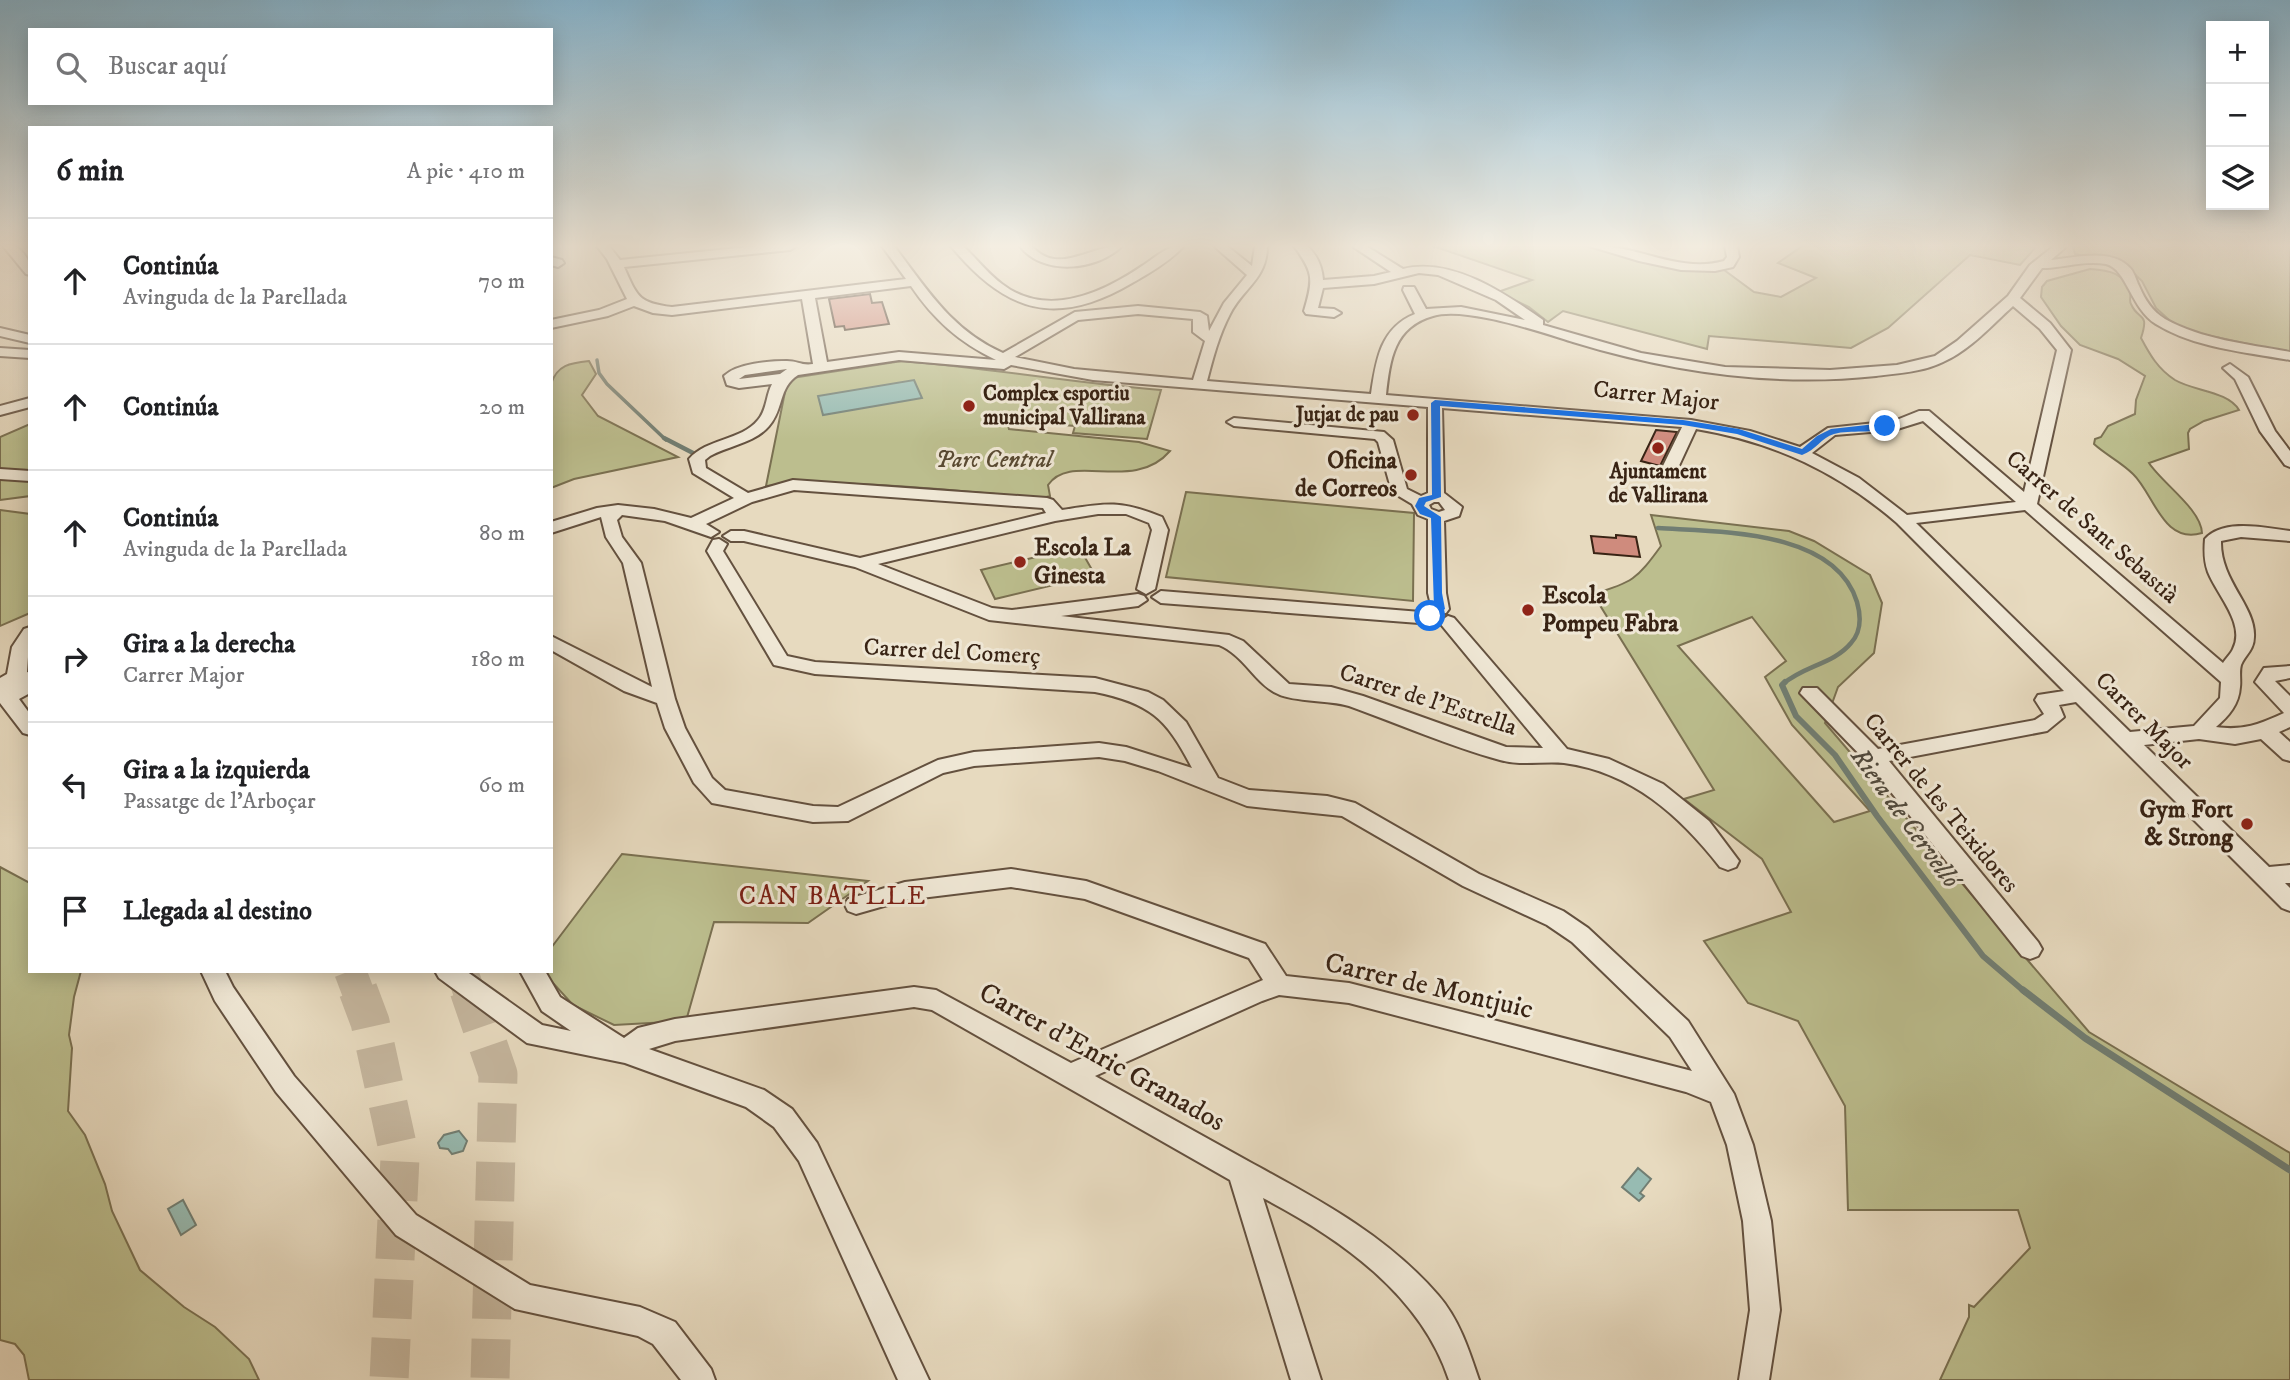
<!DOCTYPE html>
<html lang="es">
<meta charset="utf-8">
<style>
body{margin:0;font-family:"IM FELL DW Pica",serif;background:#f2f2f2;color:#202124}
.controls{position:absolute;right:21px;top:21px;display:grid;overflow:hidden;border-radius:0px;box-shadow:0 4px 18px #0003}
.controls button{width:63px;height:63px;display:grid;place-items:center;padding:0;border:0;border-bottom:2px solid #e0e0e0;background:#fff;color:#202124;font:35px sans-serif}
.stop{position:absolute;width:21px;height:21px;margin:-16px;border:5px solid #1a73e8;border-radius:50%;background:#fff}
.stop.end{background:#1a73e8;border-color:#fff;box-shadow:0 2px 7px #0008}
.list{margin:0;padding:0;list-style:none}
h2{display:flex;justify-content:space-between;align-items:center;height:91px;margin:0;padding:0 28px;font-size:30px}
h2 small{font-size:23px;font-weight:400;color:#757577}
.list li{display:grid;grid-template-columns:46px 1fr auto;gap:21px;align-items:center;box-sizing:border-box;height:126px;padding:0 28px;border-top:2px solid #e0e0e0}
.list b{display:block;font-size:26px;white-space:nowrap}
.list p{margin:0;font-size:23px;white-space:nowrap;color:#757577}
.list em{font-size:23px;font-style:normal;color:#757577}
.icon{flex:none;width:38px;height:38px;fill:none;stroke:currentColor;stroke-width:2;stroke-linecap:round;stroke-linejoin:round}
.map{position:relative;flex:none;width:2290px;height:1380px;overflow:hidden}
.search{position:absolute;background:#fff;box-shadow:0 4px 18px #0003;left:28px;top:28px;width:525px;height:77px;display:flex;align-items:center;gap:18px;box-sizing:border-box;padding:0 24px;border-radius:0px;color:#757577;font-size:26px}
.panel{position:absolute;background:#fff;box-shadow:0 4px 18px #0003;left:28px;top:126px;width:525px;height:847px;border-radius:0px}
.map>svg:first-child{display:block}
</style>
<div class="map">
<svg width="2290" height="1380" viewBox="0 0 2290 1380">
<rect width="100%" height="100%" fill="#e7dabf"/>
<filter id="stains"><feTurbulence type="fractalNoise" baseFrequency=".00286" numOctaves="4"/><feColorMatrix values="0 0 0 0 .2 0 0 0 0 .09 0 0 0 0 .02 0 0 0 .5 -.17"/></filter>
<radialGradient id="worn" r=".72"><stop offset=".6" stop-color="#630" stop-opacity="0"/><stop offset="1" stop-color="#630" stop-opacity=".3"/></radialGradient>
<g fill="#bcbe8e" stroke="#7a7051" stroke-width="2" fill-rule="evenodd">
<path d="M1433,246H1590L1687,267H1720L1754,292L1781,297L1816,278L1778,263L1802,246H2030L2035,248L2020,265L1970,255L1888,328L1851,348L1709,336L1707,349L1563,311L1548,322L1529,307L1498,292L1532,280Z"/>
<path d="M2073,246H2290V353L2179,329L2156,308L2142,281L2125,265L2075,254Z"/>
<path d="M2090,269C2109,270 2125,273 2130,293C2131,297 2129,301 2131,304C2138,321 2150,311 2141,338C2150,355 2158,369 2175,380C2193,391 2228,391 2239,410L2204,421L2190,429L2188,433L2189,449L2149,463C2162,483 2201,509 2202,533C2163,545 2154,494 2133,474C2121,462 2106,455 2094,444L2095,439L2101,437L2108,426L2135,414L2136,400L2145,376L2118,359L2080,345L2061,326L2041,297L2042,287L2047,281Z"/>
<path d="M589,361L596,374L582,395L598,416L678,457L574,479L551,488V384C557,365 570,363 589,361Z"/>
<path d="M902,361C989,368 1074,383 1161,390L1147,439L1073,433L1075,426L1012,421L1008,425L1009,429L1139,442L1170,451C1133,494 1071,451 1048,485L1050,496L1043,498C952,491 857,478 766,486L787,382L792,378Z"/>
<path d="M30,424V496L0,500V437Z"/>
<path d="M1186,492L1414,513L1413,601L1166,577Z"/>
<path d="M0,510L30,514V613L0,626Z"/>
<path d="M1651,515L1789,531L1814,541L1870,575L1882,603L1874,653L1838,687L1825,723L2089,1032L2290,1153V1380H1940L1969,1317V1305L1974,1307L2030,1248L2018,1210H1848L1845,1106L1798,1021L1748,1003L1704,941L1791,912L1762,859L1684,799L1714,790L1593,594C1632,583 1637,579 1661,546ZM1752,617L1786,661L1765,677L1792,725L1870,811L1834,822L1678,646Z"/>
<path d="M1079,547L1095,575L995,599L981,570Z"/>
<path d="M622,854L868,881L808,923L714,922L686,1021L614,1025L573,1005L542,971H551V948Z"/>
<path d="M0,867L30,883V971H81L74,997L69,1035L72,1048L68,1111L85,1135L105,1184L112,1211L140,1270L184,1307L215,1327L249,1359L259,1380H29L24,1355L15,1344L0,1340Z"/>
</g>
<g fill="#97bbb2" stroke="#717e73" stroke-width="2">
<path d="M914,380L922,398L823,415L818,396Z"/>
<path d="M459,1131L467,1141L463,1151L452,1154L448,1149L440,1148L438,1143L444,1135Z"/>
<path d="M1638,1168L1651,1179L1640,1193L1644,1196L1639,1201L1622,1187Z"/>
<path d="M183,1200L196,1225L181,1235L168,1209Z"/>
</g>
<g fill="none" stroke-linecap="round" stroke-linejoin="round">
<path stroke="#717e73" stroke-width="3.5" d="M597,360L599,373L607,384L666,440"/>
<g stroke="#717e73" stroke-width="4.5">
<path d="M664,438L693,453"/>
<path d="M1658,528C1718,532 1835,529 1857,602C1861,616 1861,632 1851,643C1834,664 1803,666 1783,684"/>
</g>
<path stroke="#717e73" stroke-width="6" d="M1785,682L1782,685L1796,716L1835,755L1877,816L1983,956L2025,992"/>
<path stroke="#717e73" stroke-width="7" d="M2023,990L2085,1038L2290,1170"/>
</g>
<g fill="#cf8b7d" stroke="#382314" stroke-width="2">
<path d="M870,294L872,303L882,302L889,324L845,330L844,326L835,327L829,299Z"/>
<path d="M1656,430L1677,432L1660,466L1641,461Z"/>
<path d="M1616,535L1636,537L1640,557L1594,553L1591,536L1616,538Z"/>
</g>
<g fill="none" stroke-linecap="round" stroke-linejoin="round">
<g stroke="#c4b59d" stroke-width="32" stroke-dasharray="32 16" stroke-linecap="butt">
<path d="M350,971L358,992"/>
<path d="M462,971L469,992"/>
</g>
<g stroke="#c4b59d" stroke-width="39" stroke-dasharray="39 20" stroke-linecap="butt">
<path d="M358,990L370,1022L400,1158L389,1380"/>
<path d="M469,990L498,1074L490,1380"/>
</g>
<g stroke="#64513f" stroke-width="4">
<g id="minor">
<path d="M3,246H16C26,255 30,260 30,275L26,274Z"/>
<path d="M597,246H609L620,260L758,246H796L790,250L624,267C637,296 638,303 672,307L906,279L882,246H894C926,288 951,330 1003,353L1075,312L1138,306L1200,312L1207,316L1209,331L1224,303L1247,275L1214,246H1227L1252,266L1255,246H1267C1267,279 1244,287 1230,314C1219,335 1213,358 1207,381L1371,394C1376,361 1380,328 1415,314L1403,290L1404,287H1414L1426,309L1461,307L1525,320L1496,300L1438,275L1419,273L1374,284L1323,288L1318,308L1334,309L1341,313L1334,317L1306,314L1304,311C1314,278 1313,272 1294,246H1307C1317,255 1322,266 1323,280L1374,276L1391,272L1352,246H1366L1403,269C1452,257 1504,293 1543,320V325L1641,353L1725,367L1830,370L1897,365L1935,356L1957,341L2008,296L2030,265L2054,246H2067L2051,260C2074,258 2111,248 2129,267C2134,271 2136,280 2139,286C2145,300 2152,311 2165,319C2203,340 2248,344 2290,352V360C2245,352 2195,348 2156,324C2131,309 2127,269 2106,264C2085,260 2063,268 2042,268L2020,298L2050,323L2071,350L2037,504L2223,663C2226,658 2231,654 2233,649C2246,624 2217,595 2208,572C2204,561 2204,551 2205,539C2224,518 2265,528 2290,531V541L2241,537L2221,541C2220,581 2256,606 2254,637C2254,650 2245,655 2241,665C2239,672 2241,681 2240,687C2239,704 2229,716 2216,727C2243,731 2260,724 2284,713L2255,682L2264,668L2290,666V678L2275,681L2290,696V727L2279,732L2290,742V761L2283,759L2261,739L2235,744L2199,739L2144,745L2269,867L2290,865V883H2285L2290,888V911L2282,908L2076,702L2059,705L2064,717L2047,731L1889,761L2038,942L2042,949L2038,956L2030,959L2022,956L1867,762L1800,693L1803,688H1817L1878,749L2035,720L2044,714L2035,700L2038,695L2064,691L1897,523C1838,472 1774,442 1696,429L1677,470L1669,475L1661,470L1682,427L1442,408L1444,493L1462,507L1459,516L1444,521L1446,593L1449,609L1446,613L1439,614L1441,618L1438,622L1432,624L1161,603L1152,597L1161,591L1433,613L1428,593V519L1418,515L1412,504L1392,492L1378,442L1375,439L1234,426L1227,422L1234,418L1384,432L1393,440L1407,489L1421,496L1428,493V407L1093,380L1011,365L1004,369L899,360L798,375C778,388 784,409 769,426C755,443 728,446 710,456L705,460L706,468L748,493L793,480L1047,498L1053,500L1062,510C1106,503 1120,500 1162,517L1168,530L1155,589L1146,594L1137,589L1152,530L1149,523L1126,514H1098L1055,521L878,564L992,608L1012,610L1138,594L1144,596L1147,600L1138,606L1061,616L1229,635L1243,641L1289,684L1331,687L1363,696L1506,747L1543,748L1439,622L1448,616L1454,618L1567,749L1609,759L1663,784L1709,821L1739,861L1736,867L1728,870L1720,867C1680,816 1632,772 1564,763C1543,761 1521,766 1500,760C1449,746 1399,724 1349,706C1329,700 1294,702 1278,694C1255,684 1245,656 1219,645L989,620L855,567L744,541H731L723,536L731,531H744L860,558L1046,513L1043,508L794,490L752,502L706,524L719,532L711,537L665,521L622,515L617,520L622,537L641,563L675,699L685,728L712,778L725,790L813,806L838,807L938,760L974,752L1099,743L1126,747L1192,768C1167,719 1150,703 1095,692L815,674L774,665L707,551L713,540L719,539L727,544L723,551L787,656L815,662L1095,678L1148,692L1163,700L1186,722L1218,778L1249,790L1327,796L1355,803L1479,874L1563,911L1588,928L1688,1021L1734,1094L1753,1145L1771,1221L1780,1310L1769,1380H1739L1750,1310L1743,1221L1727,1145L1711,1102L1686,1092L1349,1003L1279,995L1262,1001L1095,1076C1146,1104 1197,1133 1248,1161C1317,1199 1385,1234 1438,1295C1459,1319 1469,1350 1479,1380H1449C1421,1295 1340,1238 1263,1198L1321,1380H1291L1230,1180L932,1010L914,1007L675,1041L649,1049L764,1090L792,1109L817,1143L929,1380H898L799,1161L774,1127L746,1107L625,1063L527,1043L439,978L435,971H466L542,1025L571,1031L542,1011L520,971H545L560,997L624,1038L638,1028L675,1019L914,987L936,990L1071,1063L1263,980L1249,958L1085,899L1011,887L905,900L856,914L848,911L845,905L848,899L905,882L1011,869L1086,881L1265,944L1286,976L1349,983L1692,1071L1670,1037L1572,942L1547,925L1463,886L1342,816L1247,806L1158,771L1125,761L1099,757L974,766L943,773L848,821L813,822L712,803L694,783L665,728L657,703L624,691L551,650V636L652,687L623,563L606,537L601,517L551,533V522L597,508L618,505L654,509L691,518L734,498L693,473L689,459C707,438 741,441 758,420C767,410 766,395 772,384L739,388L727,385L724,376C737,363 770,361 787,361C798,361 802,366 813,364L802,299L672,315L653,313L634,306L608,316L551,328V320L599,310L627,299L607,259ZM911,286C934,320 959,342 996,360L899,352L827,362L815,298ZM2013,306L2040,329L2057,350L2024,492L1929,411H1919L1894,421L1828,428L1800,447L1750,431L1691,420L1386,395C1390,359 1394,327 1433,316C1465,306 1540,332 1573,342C1671,372 1773,387 1876,376C1898,373 1923,372 1943,362C1970,350 1992,325 2013,306ZM1138,314L1193,319V332L1205,341L1193,380L1074,369L1015,357L1078,320ZM787,369L780,374L739,379L745,375ZM1923,421L2016,502L1907,515L1859,478L1812,453L1835,435L1894,430ZM1434,502H1439L1445,510L1439,512L1431,509L1429,505ZM2025,510L2221,682L2220,698L2194,726L2130,732L1916,523Z"/>
<path d="M951,246H963C976,258 987,273 1002,284C1046,318 1101,294 1142,266C1156,257 1167,245 1184,246C1170,261 1150,273 1132,283C1056,328 1005,312 951,246Z"/>
<path d="M1020,246H1032C1058,277 1092,244 1122,246C1097,271 1042,276 1020,246Z"/>
<path d="M1589,246C1634,243 1678,274 1724,261L1727,257L1725,246H1737L1739,257L1733,267L1715,271L1681,270L1639,261Z"/>
<path d="M551,257L562,260L564,263L558,267L551,265Z"/>
<path d="M0,328L30,335V343L0,336Z"/>
<path d="M0,348L30,350V358L0,356Z"/>
<path d="M2230,364L2248,377L2275,431L2290,451V467L2285,465L2260,431L2235,379L2223,368Z"/>
<path d="M30,398V407L0,415V406Z"/>
<path d="M0,469L30,471V481L0,479Z"/>
<path d="M30,627L27,672L30,673V693L19,699L30,714V735L23,733L0,703V678L7,674L12,647L24,629Z"/>
<path d="M201,971H225L233,987L294,1076L416,1215L530,1285L640,1307L675,1322L711,1369L715,1380H681L653,1344L638,1336L515,1309L396,1235L276,1092L215,1001Z"/>
</g>
</g>
<use href="#minor" fill="#efe7d5" fill-rule="evenodd"/>
</g>
<linearGradient id="sky" x2="0" y2="1"><stop stop-color="#87b7d2"/><stop offset="0.56" stop-color="#f4eee2"/><stop offset="1" stop-color="#f4eee2" stop-opacity="0"/></linearGradient>
<rect width="2290" height="439" fill="url(#sky)"/>
<path fill="#1a73e8" d="M1435,400L1683,420L1739,429L1802,449L1817,436L1831,429L1885,423L1889,426C1874,435 1851,429 1834,434C1821,438 1816,450 1802,455L1737,434L1683,425L1440,406L1441,497L1426,502L1424,506L1441,517L1442,593L1445,609L1430,620L1425,616L1428,608L1434,607L1431,518L1420,514L1415,506L1419,498L1432,495L1431,403Z"/>
<g fill="#8f2418" stroke="#efe7d5" stroke-width="2.5">
<circle cx="969" cy="406" r="7"/>
<circle cx="1413" cy="415" r="7"/>
<circle cx="1658" cy="448" r="7"/>
<circle cx="1411" cy="475" r="7"/>
<circle cx="1020" cy="562" r="7"/>
<circle cx="1528" cy="610" r="7"/>
<circle cx="2247" cy="824" r="7"/>
</g>
<g text-anchor="middle" dominant-baseline="central" stroke-width="6" stroke-linejoin="round" paint-order="stroke">
<g font-size="21" font-weight="bold" fill="#382314" stroke="#efe7d5" text-anchor="start">
<text x="983" y="394">Complex esportiu<tspan x="983" dy="24">municipal Vallirana</tspan></text>
<text x="1399" y="415" text-anchor="end">Jutjat de pau</text>
<text x="1658" y="472" text-anchor="middle">Ajuntament<tspan x="1658" dy="24">de Vallirana</tspan></text>
</g>
<g font-size="24" fill="#382314" stroke="#efe7d5">
<text transform="translate(1656 396) rotate(6)">Carrer Major</text>
<text transform="translate(2092 527) rotate(41)">Carrer de Sant Sebastià</text>
<text transform="translate(952 652) rotate(3)">Carrer del Comerç</text>
<text transform="translate(1428 700) rotate(18)">Carrer de l'Estrella</text>
<text transform="translate(2144 721) rotate(45)">Carrer Major</text>
<text transform="translate(1941 803) rotate(50)">Carrer de les Teixidores</text>
</g>
<g font-size="24" font-style="italic" fill="#594a32" stroke="#efe7d5">
<text x="994" y="460">Parc Central</text>
</g>
<g font-size="24" font-weight="bold" fill="#382314" stroke="#efe7d5" text-anchor="end">
<text x="1397" y="461">Oficina<tspan x="1397" dy="28">de Correos</tspan></text>
<text x="1034" y="548" text-anchor="start">Escola La<tspan x="1034" dy="28">Ginesta</tspan></text>
<text x="1542" y="596" text-anchor="start">Escola<tspan x="1542" dy="28">Pompeu Fabra</tspan></text>
<text x="2233" y="810">Gym Fort<tspan x="2233" dy="28">&amp; Strong</tspan></text>
</g>
<g font-size="26" font-style="italic" fill="#50493c" stroke="#efe7d5">
<text transform="translate(1905 818) rotate(54)">Riera de Cervelló</text>
</g>
<g font-size="26" letter-spacing="2" fill="#7a1f14" stroke="#efe7d5">
<text x="833" y="896">CAN BATLLE</text>
</g>
<g font-size="28" fill="#382314" stroke="#efe7d5">
<text transform="translate(1429 986) rotate(13)">Carrer de Montjuic</text>
<text transform="translate(1102 1057) rotate(29)">Carrer d'Enric Granados</text>
</g>
</g>
<rect width="100%" height="100%" filter="url(#stains)"/>
<rect width="100%" height="100%" fill="url(#worn)"/>
</svg>
<div class="controls">
<button>+</button>
<button>−</button>
<button><svg class="icon" aria-label="layers" viewBox="0 0 24 24"><path d="M12 4l9 5-9 5-9-5zM3 14l9 5 9-5"/></svg></button>
</div>
<div class="stop" style="left:1430px;top:616px"></div>
<div class="stop end" style="left:1885px;top:426px"></div>
<div class="search"><svg class="icon" aria-label="search" viewBox="0 0 24 24"><circle cx="10" cy="10" r="6"/><path d="M15 15l6 6"/></svg>Buscar aquí</div>
<section class="panel">
<h2>6 min<small>A pie · 410 m</small></h2>
<ul class="list">
<li><svg class="icon" aria-label="ahead" viewBox="0 0 24 24"><path d="M12 20V5M6 11l6-6 6 6"/></svg><div><b>Continúa</b><p>Avinguda de la Parellada</p></div><em>70 m</em></li>
<li><svg class="icon" aria-label="ahead" viewBox="0 0 24 24"><path d="M12 20V5M6 11l6-6 6 6"/></svg><div><b>Continúa</b></div><em>20 m</em></li>
<li><svg class="icon" aria-label="ahead" viewBox="0 0 24 24"><path d="M12 20V5M6 11l6-6 6 6"/></svg><div><b>Continúa</b><p>Avinguda de la Parellada</p></div><em>80 m</em></li>
<li><svg class="icon" aria-label="right" viewBox="0 0 24 24"><path d="M7 20v-9h11M14 6l5 5-5 5"/></svg><div><b>Gira a la derecha</b><p>Carrer Major</p></div><em>180 m</em></li>
<li><svg class="icon" aria-label="left" viewBox="0 0 24 24"><path d="M17 20v-9H6M10 6l-5 5 5 5"/></svg><div><b>Gira a la izquierda</b><p>Passatge de l'Arboçar</p></div><em>60 m</em></li>
<li><svg class="icon" aria-label="arrive" viewBox="0 0 24 24"><path d="M6 21V4h12l-3 4 3 4H6"/></svg><div><b>Llegada al destino</b></div></li>
</ul>
</section>
</div>
